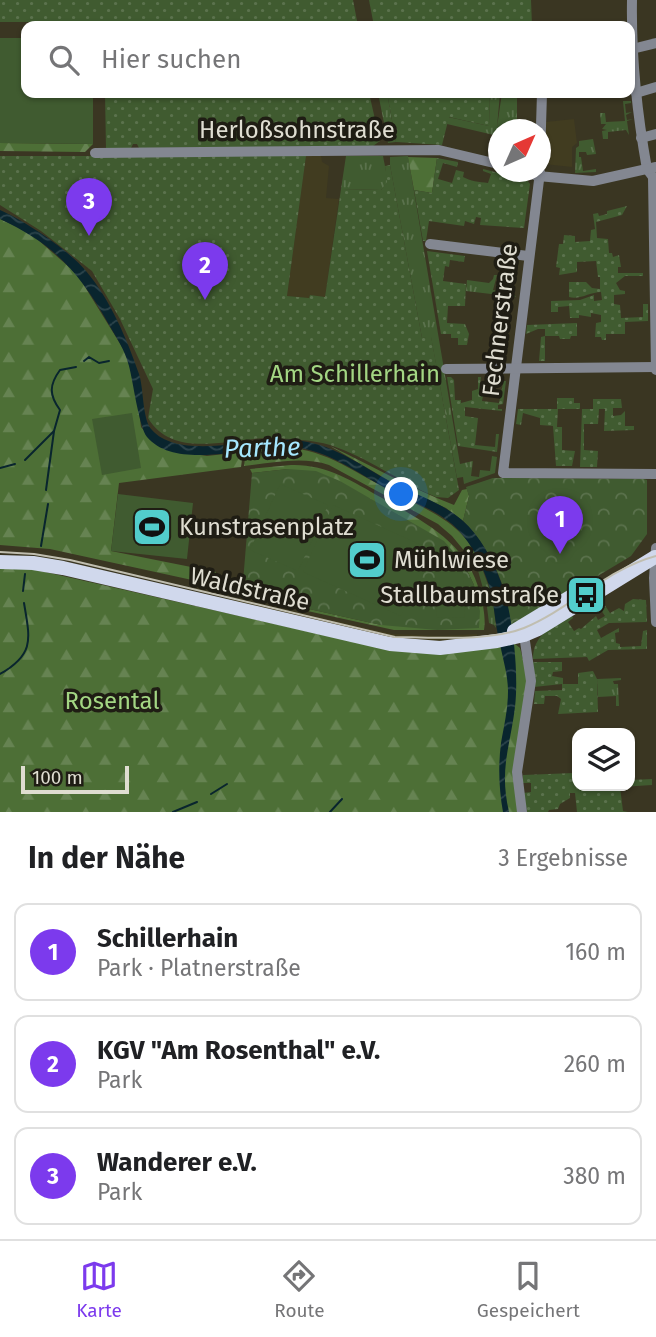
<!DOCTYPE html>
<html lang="de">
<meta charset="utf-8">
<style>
body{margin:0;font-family:"Fira Sans",sans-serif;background:#f6f6f6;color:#202124}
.controls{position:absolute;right:21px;bottom:21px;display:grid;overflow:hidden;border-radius:14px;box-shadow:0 2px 5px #0004}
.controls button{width:63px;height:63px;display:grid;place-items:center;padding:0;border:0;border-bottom:2px solid #e0e0e0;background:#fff;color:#202124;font:35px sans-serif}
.compass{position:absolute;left:488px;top:119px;width:63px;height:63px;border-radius:50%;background:#fff;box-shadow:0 2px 5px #0004;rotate:45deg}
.scale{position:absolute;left:21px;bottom:18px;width:108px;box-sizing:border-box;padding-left:7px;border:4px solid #dfddd1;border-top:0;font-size:19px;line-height:24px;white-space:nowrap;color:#dfddd1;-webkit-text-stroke:5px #1f1d14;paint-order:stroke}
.you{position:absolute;left:402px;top:495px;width:24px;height:24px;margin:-18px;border:5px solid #fff;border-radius:50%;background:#1a73e8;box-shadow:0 0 0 10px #1a73e833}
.badge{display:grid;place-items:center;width:46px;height:46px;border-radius:50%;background:#7c3aed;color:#fff;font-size:23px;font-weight:700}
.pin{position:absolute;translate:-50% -58px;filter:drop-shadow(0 2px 4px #0008)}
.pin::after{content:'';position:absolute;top:37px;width:24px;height:21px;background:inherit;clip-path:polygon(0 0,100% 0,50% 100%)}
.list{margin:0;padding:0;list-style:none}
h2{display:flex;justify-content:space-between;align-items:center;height:91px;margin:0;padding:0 28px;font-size:30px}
h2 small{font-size:23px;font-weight:400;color:#757577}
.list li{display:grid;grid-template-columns:46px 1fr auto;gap:21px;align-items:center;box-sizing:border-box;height:98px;margin:0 14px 14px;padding:0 14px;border:2px solid #e0e0e0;border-radius:14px}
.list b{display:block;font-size:26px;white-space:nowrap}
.list p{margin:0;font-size:23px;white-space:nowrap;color:#757577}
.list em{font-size:23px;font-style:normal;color:#757577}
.icon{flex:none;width:38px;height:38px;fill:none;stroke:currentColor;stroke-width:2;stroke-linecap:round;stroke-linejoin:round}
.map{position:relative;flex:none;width:656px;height:812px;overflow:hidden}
.search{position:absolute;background:#fff;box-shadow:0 2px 5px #0004;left:21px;right:21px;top:21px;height:77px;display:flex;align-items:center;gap:18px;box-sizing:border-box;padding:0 24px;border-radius:14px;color:#757577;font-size:26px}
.sheet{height:427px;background:#fff}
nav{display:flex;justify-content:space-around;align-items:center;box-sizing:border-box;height:98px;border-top:2px solid #e0e0e0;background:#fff;font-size:19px;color:#757577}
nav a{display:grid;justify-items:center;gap:4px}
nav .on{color:#7c3aed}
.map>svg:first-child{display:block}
</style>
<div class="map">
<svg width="656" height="812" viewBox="0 0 656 812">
<defs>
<pattern id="grass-tufts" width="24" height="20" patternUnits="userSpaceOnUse" patternTransform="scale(1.75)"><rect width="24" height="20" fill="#405b30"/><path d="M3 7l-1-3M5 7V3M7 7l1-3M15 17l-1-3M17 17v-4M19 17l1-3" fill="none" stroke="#5b724d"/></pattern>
<pattern id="forest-firs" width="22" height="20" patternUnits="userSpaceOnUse" patternTransform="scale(1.75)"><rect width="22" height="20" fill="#4d6f36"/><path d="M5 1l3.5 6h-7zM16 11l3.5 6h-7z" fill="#668352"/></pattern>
<pattern id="park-crowns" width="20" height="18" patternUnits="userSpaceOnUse" patternTransform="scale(1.75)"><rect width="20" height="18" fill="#405b30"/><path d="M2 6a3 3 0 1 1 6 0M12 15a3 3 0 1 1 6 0" fill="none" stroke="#5b724d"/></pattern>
<pattern id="garden-dots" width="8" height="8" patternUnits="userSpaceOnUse" patternTransform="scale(1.75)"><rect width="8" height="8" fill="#405b30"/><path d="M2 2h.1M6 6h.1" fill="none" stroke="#5b724d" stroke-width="1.8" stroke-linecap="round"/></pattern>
<pattern id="water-waves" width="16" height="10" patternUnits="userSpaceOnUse" patternTransform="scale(1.75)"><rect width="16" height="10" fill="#09252e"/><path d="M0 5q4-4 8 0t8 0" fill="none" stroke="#2c444b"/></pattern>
</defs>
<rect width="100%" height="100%" fill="#3a3622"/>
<g fill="#413c20">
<path d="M574,119L577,143L572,147V167L544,164L546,122Z"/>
<path d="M321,155L322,162L329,166L326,198L339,199L325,297L310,295L309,298L287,296L306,156Z"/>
<path d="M234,598L392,634L441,636L477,634V640L404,642L233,605Z"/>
</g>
<g fill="url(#grass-tufts)">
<path d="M378,93H387L396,142L388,143Z"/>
<path d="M490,93H500L497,127L502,93H517V125H512L511,129L498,130V136L447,124L448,117L489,126Z"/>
<path d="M623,101H631V103L625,104L626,113L632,112L626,115L627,120L633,119L627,121L629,135L626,130L608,132V139H603L602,131L607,130L602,129L606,124H601L600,113H605L606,122L625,121Z"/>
<path d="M593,139L596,154L587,155L586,152H579V157H581L583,171L596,169V172L575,173L576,148L579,146V141Z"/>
<path d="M346,156H383L388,182L381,190L341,189Z"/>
<path d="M408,156L460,464L473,461L471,476L479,477L480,470L490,471L492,456L497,457L495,473L464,484L463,477L457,478L431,337L422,338L390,165V157Z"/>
<path d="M494,275H497L493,290L513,293L516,297L466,291L467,280L489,283L493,279Z"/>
<path d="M480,563L493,598L496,628L494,625L489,623L486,599L477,567Z"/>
<path d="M621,678V680L613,681L614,684H618L619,706H616V696L598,697L597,679Z"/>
</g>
<g fill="url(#forest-firs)">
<path d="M0,143L93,144L85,152L0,151Z"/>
<path d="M408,157L437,158L432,193L414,190Z"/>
<path d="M0,219L29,232L77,274L127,355L137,397L141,427L156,444L173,451L207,456L243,452L241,467L119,483L111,551L216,572L215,585L50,549L0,545Z"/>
<path d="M330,446C372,466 411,488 454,505L462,490L467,489L469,496L463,521L446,508L398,486Z"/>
<path d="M273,447C321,446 349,469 389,490C424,509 460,520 478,558L471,559L452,536L438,524L329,465C302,456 272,463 244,466L246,451Z"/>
<path d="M291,465C326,464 352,481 382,498C424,522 467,542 480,593C483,604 486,619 484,630H394L244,597L242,594L381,625L474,585L464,564L288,469L252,473L250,469Z"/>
<path d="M0,568L32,569L389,650L440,654L515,644L520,648L527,675L518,812H0Z"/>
</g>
<g fill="url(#park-crowns)">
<path d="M288,469L316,471L340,481L444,541L464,564L474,585L480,611L479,628L437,630L381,625L242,594L252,473Z"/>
<path d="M493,478L644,479L647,480V534L631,556L513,627L510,625C508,586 490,548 463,521L469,496L466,487Z"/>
</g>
<g fill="url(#garden-dots)">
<path d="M0,0H353L358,26H103L102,22H0Z"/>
<path d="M369,0H531L532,26H374Z"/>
<path d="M105,93H369L380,141L373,146L139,148L137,144H133L131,148L106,149Z"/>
<path d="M387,93H490L489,126L449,117L442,145L396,142Z"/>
<path d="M0,156H306L287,296L309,298L310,295L325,297L341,189L381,190L387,182L385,166L390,165L422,338L431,336L459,490L448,498L436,497C400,482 367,457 330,445C314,440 290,439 272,438C232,437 174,461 148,418L153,389L120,319L92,271L41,231L0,205Z"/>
<path d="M437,158L458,162L457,167L443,163L438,179L452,183L456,170L464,172L463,177C470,181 479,182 488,183L491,174L483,171V169L527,180L530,184L524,228L480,225L481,218L476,217L474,224L465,221L464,226L429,221L426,241H423L414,190L432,193Z"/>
<path d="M627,206L622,215L596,222L597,238L608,239L609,253H612L613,257L619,255L621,267H618V273H643V276H625L616,283L620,290L625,291V294L614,295V304L620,305L621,318L643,317V304H648V321L625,322V334H606V340H602L601,337H595L596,323L601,322V315L591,313V317L579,315V318H570L569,306L558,307V312H551V301L580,300L594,295V301L602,300L601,292C590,292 580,300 569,297V282H586L592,288L600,289V277H598L596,261L577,262V272L559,275L560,268L556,267L559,244H563L564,235L575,236V242L590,241L591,230L595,229L593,214L598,213L599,216L607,214V211Z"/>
<path d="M427,251L465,256L464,262L450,260L449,267L445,266L443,281L466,284L465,306H448L447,323L465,324L469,334L467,345H458V338H451V334H441Z"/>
<path d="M577,323V336H571L570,339H560L559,336H545V361H539L541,337L545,336V329H538L526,334L527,325Z"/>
<path d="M447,377H451L454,380L455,400H461V403L472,400V391L478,389V377H481L480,384H485L482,401L499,403L503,383L500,381H506L503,404L498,405V409H502V411L465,407V416L478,418L475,445L495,447L496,434H499L497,452L458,446Z"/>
<path d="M557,398H574V403H580V409H558L557,427H562V450L575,451L572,466H556L553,426L540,425V418L523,413L521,425L516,424L518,409H557Z"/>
<path d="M593,399H621L622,408H613V416L621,415L625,411V426H634V430L604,431L605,409H599L598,424H584V450L598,451L597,467H580L582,409H593Z"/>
<path d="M633,599L646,600L647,622L609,623L597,630L601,638L619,628V632L615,633L616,643L620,644V647L641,646L643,631L647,630V649L608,650L589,661L587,657L533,659C533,634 553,626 572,615L573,618L568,622L574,631L579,628L581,629L596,616L598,620L605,616L597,604L602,601L610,613L619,608L624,611L625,604Z"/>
<path d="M533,662H562V671L553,672L552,676L563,678V684H578V673L593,671L597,679L598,712L558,714L561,699L557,696H545L544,704H534L535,691L562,690V684L534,687Z"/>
<path d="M572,741H574L577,786H630V780L652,779V785L620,787L623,811L628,812H577L575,793H570V798L560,804L558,809L549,810L548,812H527L523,793L531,792V783H523V775L574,773Z"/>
</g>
<g fill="#405b30">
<path d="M0,38H26V93H93V144L0,143Z"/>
<path d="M132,413L141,468L102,475L92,419Z"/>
<path d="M280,484L328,505L298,571L250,550Z"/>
<path d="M118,494L193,503L187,559L111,551Z"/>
<path d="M333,505L430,549L401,616L303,572Z"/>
<path d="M463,569L465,617L437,618L435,570Z"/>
</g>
<path fill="url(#water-waves)" d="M0,210C25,221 69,250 86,271C110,299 127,339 139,374C144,389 142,420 152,430C181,463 263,434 302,441C338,446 365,469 397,485C419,496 442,503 462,520C480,536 493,560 501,582C513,614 519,673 515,707C510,748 499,769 509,812H503C499,790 498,766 501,743C504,726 508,709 508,691C508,675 503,660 500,644C494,622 495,599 486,577C479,558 468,538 452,524C434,509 412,502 392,491C359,475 328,449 291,447C251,445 177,472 147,437C139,427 133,381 129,366C125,350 116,337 108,323C79,272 54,244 0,219Z"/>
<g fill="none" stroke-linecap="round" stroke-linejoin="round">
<g stroke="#09252e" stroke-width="2">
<path d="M84,361L89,357L99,363L109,361"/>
<path d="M25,460L54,431"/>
<path d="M0,468L15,464"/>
<path d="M46,490L54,431L60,410C49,395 49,385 60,370L76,367"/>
<path d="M41,546L48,504"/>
<path d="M23,591L25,574"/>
<path d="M0,674C35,654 30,639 24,603"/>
<path d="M211,794L227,784"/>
<path d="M173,812L197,802"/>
<path d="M330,812L342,799"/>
</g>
<g stroke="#838791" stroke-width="10">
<path d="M632,0C631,57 637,113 647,169L653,177L656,370"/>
<path d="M632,49L656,43"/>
<path d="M636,93L656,87"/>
<path d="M641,138L656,134"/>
<path d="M95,153L439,150L498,164"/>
<path d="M540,159L542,93"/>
<path d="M524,172L538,176L593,181L656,167"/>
<path d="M540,172L503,473L656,474"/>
<path d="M430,244L528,256"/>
<path d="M446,369L656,367"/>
<path d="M656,548L654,578L656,622"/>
<path d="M522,812L517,772L531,681L524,635"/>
</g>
<g stroke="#d0d8ec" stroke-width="14">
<path d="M0,562L33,563L63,568L390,644L440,648L497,641L524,635L538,629L655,557"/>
<path d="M514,631L580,591"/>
</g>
<path stroke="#c0beb0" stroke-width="2" d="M0,552L34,554L70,560L395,637C434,637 488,642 524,628C570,609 607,569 656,556"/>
</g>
<defs>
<g id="stadium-square" transform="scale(2.0125)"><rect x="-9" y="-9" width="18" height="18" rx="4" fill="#52cdcc" stroke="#1f1d14"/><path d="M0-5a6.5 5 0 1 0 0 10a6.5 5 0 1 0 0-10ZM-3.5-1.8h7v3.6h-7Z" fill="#111"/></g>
<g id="bus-square" transform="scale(2.0125)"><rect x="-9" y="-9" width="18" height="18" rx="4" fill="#52cdcc" stroke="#1f1d14"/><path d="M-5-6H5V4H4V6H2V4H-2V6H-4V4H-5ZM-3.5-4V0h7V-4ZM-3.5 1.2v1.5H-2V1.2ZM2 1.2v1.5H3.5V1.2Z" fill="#111"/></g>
</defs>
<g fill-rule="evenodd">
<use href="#stadium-square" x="152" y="527"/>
<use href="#stadium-square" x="367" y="560"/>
<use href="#bus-square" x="586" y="595"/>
</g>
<g text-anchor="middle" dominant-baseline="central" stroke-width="7" stroke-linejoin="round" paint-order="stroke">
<g font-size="24" fill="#dfddd1" stroke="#1f1d14">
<text x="297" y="130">Herloßsohnstraße</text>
<text transform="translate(500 320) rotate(-83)">Fechnerstraße</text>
<text transform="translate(250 589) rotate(13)">Waldstraße</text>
</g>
<g font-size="24" fill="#a3d683" stroke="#1f1d14">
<text x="355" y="374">Am Schillerhain</text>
<text x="112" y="701">Rosental</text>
</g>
<g font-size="24" fill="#dfddd1" stroke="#1f1d14" text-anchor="start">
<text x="179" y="527">Kunstrasenplatz</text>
<text x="394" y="560">Mühlwiese</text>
<text x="559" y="595" text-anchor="end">Stallbaumstraße</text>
</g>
<g font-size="26" font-style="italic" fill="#a5e7ff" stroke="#1f1d14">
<text transform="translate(262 448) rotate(-2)">Parthe</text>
</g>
</g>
</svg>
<div class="controls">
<button><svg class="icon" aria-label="layers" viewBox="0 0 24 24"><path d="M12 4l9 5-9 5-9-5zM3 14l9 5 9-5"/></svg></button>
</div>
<svg class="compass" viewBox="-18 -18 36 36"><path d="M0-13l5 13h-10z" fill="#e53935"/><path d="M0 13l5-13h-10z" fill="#757577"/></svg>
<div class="scale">100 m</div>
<div class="you"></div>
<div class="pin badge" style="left:560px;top:554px">1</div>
<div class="pin badge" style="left:205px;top:300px">2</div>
<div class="pin badge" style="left:89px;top:236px">3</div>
<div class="search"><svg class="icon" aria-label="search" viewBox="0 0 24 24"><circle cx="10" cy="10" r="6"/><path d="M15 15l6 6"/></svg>Hier suchen</div>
</div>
<section class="sheet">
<h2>In der Nähe<small>3 Ergebnisse</small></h2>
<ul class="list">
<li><span class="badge">1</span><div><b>Schillerhain</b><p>Park · Platnerstraße</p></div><em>160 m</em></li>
<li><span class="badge">2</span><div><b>KGV &quot;Am Rosenthal&quot; e.V.</b><p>Park</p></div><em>260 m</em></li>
<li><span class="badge">3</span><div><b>Wanderer e.V.</b><p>Park</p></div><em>380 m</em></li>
</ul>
</section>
<nav>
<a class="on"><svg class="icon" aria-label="map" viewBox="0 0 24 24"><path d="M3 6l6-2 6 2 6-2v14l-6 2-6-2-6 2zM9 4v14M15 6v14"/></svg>Karte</a>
<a><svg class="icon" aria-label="directions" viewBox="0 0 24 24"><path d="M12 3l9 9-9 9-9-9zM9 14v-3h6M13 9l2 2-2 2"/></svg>Route</a>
<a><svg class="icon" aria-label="saved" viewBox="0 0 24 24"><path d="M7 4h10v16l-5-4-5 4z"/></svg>Gespeichert</a>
</nav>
